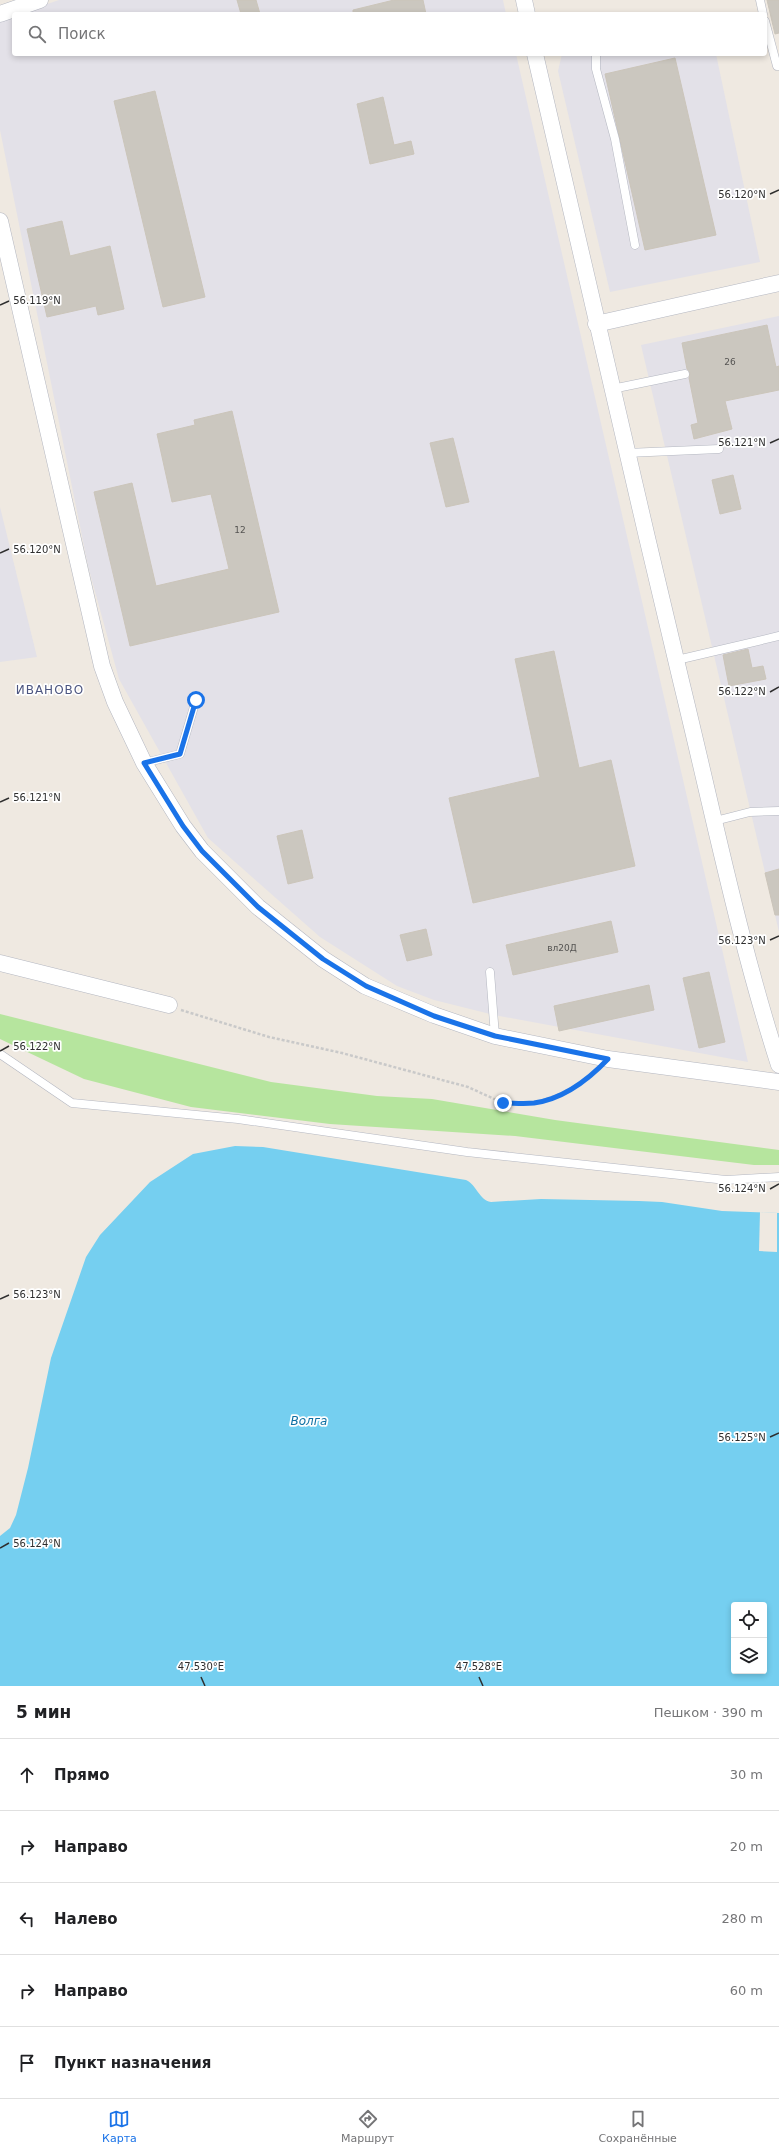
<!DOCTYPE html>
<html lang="ru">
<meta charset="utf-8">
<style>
body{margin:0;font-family:"DejaVu Sans",sans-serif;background:#f6f6f6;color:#202124}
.controls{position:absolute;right:12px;bottom:12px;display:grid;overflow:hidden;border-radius:4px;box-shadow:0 2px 6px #0003}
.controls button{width:36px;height:36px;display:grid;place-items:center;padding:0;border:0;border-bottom:1px solid #e0e0e0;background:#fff;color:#202124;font:20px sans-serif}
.stop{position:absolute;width:12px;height:12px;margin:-9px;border:3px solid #1a73e8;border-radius:50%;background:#fff}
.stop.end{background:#1a73e8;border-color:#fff;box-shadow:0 1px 4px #0008}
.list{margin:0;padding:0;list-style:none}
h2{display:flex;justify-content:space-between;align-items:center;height:52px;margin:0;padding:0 16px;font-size:17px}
h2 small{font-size:13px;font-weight:400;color:#757577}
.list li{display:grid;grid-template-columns:26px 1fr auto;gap:12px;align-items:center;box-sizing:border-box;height:72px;padding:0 16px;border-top:1px solid #e0e0e0}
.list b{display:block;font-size:15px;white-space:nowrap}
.list em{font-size:13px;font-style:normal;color:#757577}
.icon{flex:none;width:22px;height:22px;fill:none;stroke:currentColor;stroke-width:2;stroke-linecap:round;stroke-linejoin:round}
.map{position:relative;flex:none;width:779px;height:1686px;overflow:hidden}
.search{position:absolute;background:#fff;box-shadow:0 2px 6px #0003;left:12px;right:12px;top:12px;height:44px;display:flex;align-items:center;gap:10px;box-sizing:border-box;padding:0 14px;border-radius:4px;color:#757577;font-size:15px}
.sheet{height:412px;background:#fff}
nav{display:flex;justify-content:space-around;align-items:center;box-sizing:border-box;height:56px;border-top:1px solid #e0e0e0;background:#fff;font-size:11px;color:#757577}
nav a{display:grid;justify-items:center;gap:2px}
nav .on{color:#1a73e8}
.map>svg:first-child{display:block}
</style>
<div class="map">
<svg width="779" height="1686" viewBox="0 0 779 1686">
<rect width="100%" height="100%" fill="#efe9e1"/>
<g fill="#e3e1e8">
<path d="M59,0H503L506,14H18Z"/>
<path d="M14,15V54H516L748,1062L494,1015L434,1000L397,986L320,937L208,838L119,679L88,566L0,130V20Z"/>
<path d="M562,54H716L760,262L610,292L558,71Z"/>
<path d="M779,316V932L641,345Z"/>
<path d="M0,507L37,657L0,662Z"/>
</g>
<path fill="#b6e59e" d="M0,1014L271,1082L377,1096L432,1099L555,1120L779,1150V1165H754L515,1136L330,1124L191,1107L84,1079L0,1039Z"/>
<path fill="#75cff0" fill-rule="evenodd" d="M235,1146L263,1147L466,1180C477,1185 479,1200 491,1202L541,1199L639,1201L662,1202L722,1211L779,1213V1686H0V1536L10,1528L16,1515L28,1468L51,1358L86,1257L100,1235L150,1182L193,1154ZM734,1605H764V1671H734Z"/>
<path fill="#efe9e1" d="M760,1212L777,1213V1252L759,1251Z"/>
<g fill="#cbc7bf" stroke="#cbc5ba">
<path d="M237,0H256L260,14H241Z"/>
<path d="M394,0H423L426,14H353V10Z"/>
<path d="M767,0H779V33L775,34Z"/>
<path d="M675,58L716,235L645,250L605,74Z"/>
<path d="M155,91L205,297L163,307L114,101Z"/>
<path d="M383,97L394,145L411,141L414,154L370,164L357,104Z"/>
<path d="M62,221L70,256L110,246L124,309L98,315L96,306L47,317L27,229Z"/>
<path d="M767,325L776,367L779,366V390L725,401L732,429L694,439L691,425L698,423L689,378L690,373L687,369L682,343Z"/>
<path d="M232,411L279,612L130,646L94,492L132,483L156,586L229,569L211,494L172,502L157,434L195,425L194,420Z"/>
<path d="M453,438L469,502L446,507L430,443Z"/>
<path d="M733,475L741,509L720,514L712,480Z"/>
<path d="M748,649L752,668L763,666L766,679L729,686L723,655Z"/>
<path d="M554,651L579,768L611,760L635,866L473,903L449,798L540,777L515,659Z"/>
<path d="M302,830L313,878L288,884L277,836Z"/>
<path d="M779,869V915H775L765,873Z"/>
<path d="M611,921L618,952L513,975L506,945Z"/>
<path d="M426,929L432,955L407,961L400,935Z"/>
<path d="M709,972L725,1042L699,1048L683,978Z"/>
<path d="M649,985L654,1010L559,1031L554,1006Z"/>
</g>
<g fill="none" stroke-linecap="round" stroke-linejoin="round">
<g stroke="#b4b7c1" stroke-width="9">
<g id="lane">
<path d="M760,0L763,14"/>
<path d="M765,21L777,66H779"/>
<path d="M596,54V69L615,139L635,245"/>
<path d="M612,389L685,374"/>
<path d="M627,453L719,449"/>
<path d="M677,660L779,636"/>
<path d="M144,763L180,754L196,700"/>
<path d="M715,821L750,812L779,811"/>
<path d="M490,972L495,1036"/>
<path d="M0,1054L72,1103L238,1119L467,1152L726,1180L779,1177"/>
</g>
</g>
<g stroke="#b4b7c1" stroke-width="17">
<g id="street">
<path d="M524,0L527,14"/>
<path d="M0,14L40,0"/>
<path d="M535,54C583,265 632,475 682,685C713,812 739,941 779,1065"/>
<path d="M0,221L102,666L115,702L144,763L183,826L202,851L258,907L323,959L365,986L434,1015L495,1036L608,1059L779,1082"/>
<path d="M596,324L779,283"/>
<path d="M0,963L169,1005"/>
</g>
</g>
<path stroke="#c9c9c9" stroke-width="2.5" stroke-dasharray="3 2" stroke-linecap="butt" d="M181,1010L269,1037L342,1053L468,1087L503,1103H535L560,1094L590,1078L597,1070"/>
<use href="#lane" stroke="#fff" stroke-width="8"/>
<use href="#street" stroke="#fff" stroke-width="16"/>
</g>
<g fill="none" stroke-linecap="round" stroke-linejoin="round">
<path stroke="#1a73e8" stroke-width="5" d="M196,700L180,754L144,763L183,826L202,851L258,907L323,959L366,986L434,1016L495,1036L608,1059C589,1079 563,1099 534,1103C524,1104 513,1103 503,1103"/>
</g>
<path fill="none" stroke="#2e2e2e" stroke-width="1.5" d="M770,194L779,190M0,305L9,301M770,443L779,439M0,553L9,549M770,692L779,687M0,802L9,798M770,940L779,936M0,1051L9,1046M770,1189L779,1184M0,1299L9,1295M770,1437L779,1433M0,1548L9,1543M201,1677L205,1686M479,1677L483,1686"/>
<g text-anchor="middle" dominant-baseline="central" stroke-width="3.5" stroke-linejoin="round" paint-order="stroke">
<g font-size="9" fill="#555452">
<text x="730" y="362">26</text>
<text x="240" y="530">12</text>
<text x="562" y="948">вл20Д</text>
</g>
<g font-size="12" letter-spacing="1" fill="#4d5680" stroke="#fff">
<text x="50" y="690">ИВАНОВО</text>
</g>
<g font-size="12" font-style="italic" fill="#0d6fa3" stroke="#fff">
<text x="309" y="1421">Волга</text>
</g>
</g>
<g font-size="10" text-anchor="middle" fill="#2e2e2e" stroke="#fff" stroke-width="3.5" stroke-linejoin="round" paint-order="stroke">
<text x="742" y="198">56.120°N</text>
<text x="37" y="304">56.119°N</text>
<text x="742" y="446">56.121°N</text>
<text x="37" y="553">56.120°N</text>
<text x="742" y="695">56.122°N</text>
<text x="37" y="801">56.121°N</text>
<text x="742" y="944">56.123°N</text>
<text x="37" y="1050">56.122°N</text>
<text x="742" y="1192">56.124°N</text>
<text x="37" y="1298">56.123°N</text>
<text x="742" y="1441">56.125°N</text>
<text x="37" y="1547">56.124°N</text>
<text x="201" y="1670">47.530°E</text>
<text x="479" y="1670">47.528°E</text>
</g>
</svg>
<div class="controls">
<button><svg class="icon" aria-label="locate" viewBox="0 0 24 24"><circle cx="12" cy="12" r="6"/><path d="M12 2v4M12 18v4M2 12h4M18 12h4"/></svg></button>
<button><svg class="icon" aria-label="layers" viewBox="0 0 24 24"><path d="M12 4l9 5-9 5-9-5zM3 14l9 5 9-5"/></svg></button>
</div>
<div class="stop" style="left:196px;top:700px"></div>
<div class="stop end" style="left:503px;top:1103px"></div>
<div class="search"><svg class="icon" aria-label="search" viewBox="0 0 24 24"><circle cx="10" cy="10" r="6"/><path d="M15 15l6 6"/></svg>Поиск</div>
</div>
<section class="sheet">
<h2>5 мин<small>Пешком · 390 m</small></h2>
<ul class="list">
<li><svg class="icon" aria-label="ahead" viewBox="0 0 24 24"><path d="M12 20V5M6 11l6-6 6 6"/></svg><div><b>Прямо</b></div><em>30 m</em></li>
<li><svg class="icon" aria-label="right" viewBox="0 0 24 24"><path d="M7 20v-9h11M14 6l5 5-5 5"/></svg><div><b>Направо</b></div><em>20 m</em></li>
<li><svg class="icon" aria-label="left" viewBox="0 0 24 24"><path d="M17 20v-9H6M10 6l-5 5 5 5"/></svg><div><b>Налево</b></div><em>280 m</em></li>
<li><svg class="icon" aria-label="right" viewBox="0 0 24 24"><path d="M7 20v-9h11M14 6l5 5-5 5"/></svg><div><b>Направо</b></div><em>60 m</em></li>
<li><svg class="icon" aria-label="arrive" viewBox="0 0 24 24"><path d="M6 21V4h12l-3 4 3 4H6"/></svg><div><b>Пункт назначения</b></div></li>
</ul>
</section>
<nav>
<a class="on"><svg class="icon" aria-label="map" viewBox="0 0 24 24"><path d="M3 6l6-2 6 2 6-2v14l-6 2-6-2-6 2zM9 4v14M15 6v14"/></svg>Карта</a>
<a><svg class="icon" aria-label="directions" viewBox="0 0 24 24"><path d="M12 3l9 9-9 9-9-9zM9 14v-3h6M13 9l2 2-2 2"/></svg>Маршрут</a>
<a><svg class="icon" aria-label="saved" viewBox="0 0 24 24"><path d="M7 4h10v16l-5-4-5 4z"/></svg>Сохранённые</a>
</nav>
